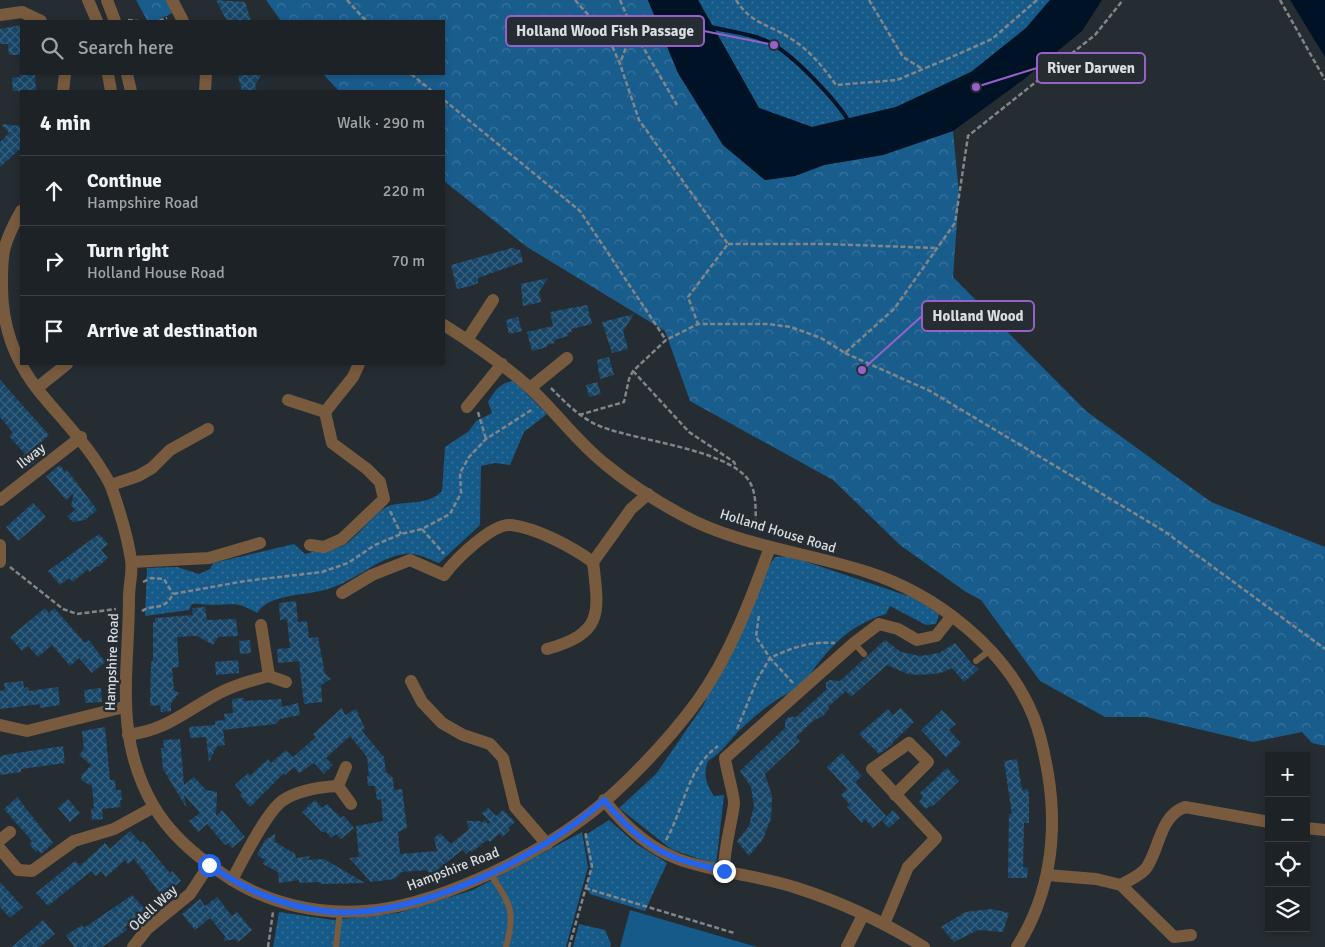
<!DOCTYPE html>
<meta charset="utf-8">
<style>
body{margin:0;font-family:Signika,sans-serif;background:#292f32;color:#f1f3f6}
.controls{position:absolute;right:15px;bottom:15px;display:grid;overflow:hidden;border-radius:0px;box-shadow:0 2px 8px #0003}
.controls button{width:45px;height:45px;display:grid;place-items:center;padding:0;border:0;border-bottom:1px solid #3a3f43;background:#1c2226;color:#f1f3f6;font:25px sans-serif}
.stop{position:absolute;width:15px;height:15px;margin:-11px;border:4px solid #2563eb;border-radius:50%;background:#fff}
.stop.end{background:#2563eb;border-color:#fff;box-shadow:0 1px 5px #0008}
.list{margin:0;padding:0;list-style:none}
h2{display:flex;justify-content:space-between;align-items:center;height:65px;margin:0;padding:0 20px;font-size:21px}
h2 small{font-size:16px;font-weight:400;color:#a0a4a7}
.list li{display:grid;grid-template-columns:32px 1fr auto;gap:15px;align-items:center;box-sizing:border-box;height:70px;padding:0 20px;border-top:1px solid #3a3f43}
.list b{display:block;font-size:19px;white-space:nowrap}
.list p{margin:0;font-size:16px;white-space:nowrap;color:#a0a4a7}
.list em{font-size:16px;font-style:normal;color:#a0a4a7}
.icon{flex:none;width:28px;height:28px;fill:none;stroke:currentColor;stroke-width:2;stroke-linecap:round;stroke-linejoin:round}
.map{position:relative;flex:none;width:1325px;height:947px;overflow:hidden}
.search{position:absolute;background:#1c2226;box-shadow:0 2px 8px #0003;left:20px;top:20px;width:425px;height:55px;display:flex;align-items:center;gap:12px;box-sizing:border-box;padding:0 18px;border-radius:0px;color:#a0a4a7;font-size:19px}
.panel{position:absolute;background:#1c2226;box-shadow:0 2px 8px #0003;left:20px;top:90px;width:425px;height:275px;border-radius:0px}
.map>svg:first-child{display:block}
</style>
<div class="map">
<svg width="1325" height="947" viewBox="0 0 1325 947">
<defs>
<pattern id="grass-dots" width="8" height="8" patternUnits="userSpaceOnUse" patternTransform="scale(1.25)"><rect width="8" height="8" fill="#155a89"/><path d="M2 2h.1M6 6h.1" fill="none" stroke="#367199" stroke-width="1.8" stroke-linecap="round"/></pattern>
<pattern id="forest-crowns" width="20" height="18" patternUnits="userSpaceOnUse" patternTransform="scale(1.25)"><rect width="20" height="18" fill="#195d8d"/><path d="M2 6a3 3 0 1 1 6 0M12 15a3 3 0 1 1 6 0" fill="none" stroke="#3a749d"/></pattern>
<pattern id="building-cross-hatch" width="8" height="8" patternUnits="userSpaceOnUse" patternTransform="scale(1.25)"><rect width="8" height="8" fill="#184668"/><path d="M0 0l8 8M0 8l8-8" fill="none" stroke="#39607d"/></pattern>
</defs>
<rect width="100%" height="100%" fill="#262d32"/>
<g fill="url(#grass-dots)">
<path d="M698,0H1050L1026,28L971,72L896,107L812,127L759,108Z"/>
<path d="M512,381L520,387L547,414L524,432L510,465L495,463L481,466L480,525L439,563C429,559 416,552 405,554C378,557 356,581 328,589C306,596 270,593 257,613C236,601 235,605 213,605C206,605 200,603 192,604L189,610L145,616L147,568L177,567L199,574L210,569L213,563L294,544L305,554C320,549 333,552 346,544C359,535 379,507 392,505C410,501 428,505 442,491L445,447L469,431L476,421L492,413L488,402C494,392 499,383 512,381Z"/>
<path d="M789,556L914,598L939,614L936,624L926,625L890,606L886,614C843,627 824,654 800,689C780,694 757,714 742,728C730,739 722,753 708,761C703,775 706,784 714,796L724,795L716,865L671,849L619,808L656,774L703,706L767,569L775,557Z"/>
<path d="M609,820L635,843L667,863L645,911L590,894L586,886L591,871L584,836Z"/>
<path d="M582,832L588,867L566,947H273L279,912L333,920L398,913L473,890Z"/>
<path d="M579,924L605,930L611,944L610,947H573Z"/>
</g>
<g fill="url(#forest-crowns)">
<path d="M136,0H166L172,13L158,20H147Z"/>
<path d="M266,0H648L678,73L723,145L765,180L795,176L824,165L883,155L953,131L959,194L953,277L1086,411L1211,502L1325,547V746L1312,743L1302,732L1253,742L1147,717H1105L1040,681L981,600L966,592L900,545L833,480L690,401L665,331L527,247L444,181V91H339L323,74H444V21H281Z"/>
</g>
<path fill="#155a89" d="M630,910L757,947H620Z"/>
<g fill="#001326">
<path d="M648,0H698L759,108L812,127L896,107L971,72L1026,28L1050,0H1102L1082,31L1023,80L953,131L883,155L824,165L795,176L765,180L723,145L678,73Z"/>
<path d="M1290,0H1325V57Z"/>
</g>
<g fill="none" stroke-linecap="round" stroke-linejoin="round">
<path stroke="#001326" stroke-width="4" d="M711,27C731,32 756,34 774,45C797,59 836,100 850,123"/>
</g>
<g fill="url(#building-cross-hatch)">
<path d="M216,0L245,2L251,21H227Z"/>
<path d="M21,25V55H9L8,44H0V29Z"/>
<path d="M20,74H35L36,91H13L12,78L20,77Z"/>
<path d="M246,74H262L255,85L257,91H242L238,76Z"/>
<path d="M1,124L21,126V148L0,167V142L9,133Z"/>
<path d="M512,248L520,250L523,262L478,278V283L471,286L457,289L451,265Z"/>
<path d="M548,278L539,292L541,302L523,306L521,284Z"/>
<path d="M587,305L592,324L571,329L572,332L567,333L568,336L554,340L555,343L546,345L547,347L532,351L527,332L553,326L550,312Z"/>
<path d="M634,314L623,331L628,349L612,353L602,322Z"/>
<path d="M518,317L522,331L509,334L506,320Z"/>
<path d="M609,357L614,375L600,379L597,360Z"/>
<path d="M0,380L49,435L30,452L37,460L28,468L20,458L25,454L9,436L13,433L0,417Z"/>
<path d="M597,382L601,394L589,397L586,385Z"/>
<path d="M60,465L65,472L67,470L97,510L85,520L73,522L67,516L75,510L71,505L74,493L66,500L46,476Z"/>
<path d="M33,503L46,517L18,541L6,527Z"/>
<path d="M99,534L108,544L101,550L108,558L98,567L97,566L89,572L88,569L73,582L69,578L60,585L48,571Z"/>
<path d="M296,601L298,622L307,621L309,638L318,637L325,674L331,679L321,685L322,702L304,704L299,661L278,663L277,649L290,648L287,619L280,620L279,603Z"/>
<path d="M205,607L207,620L236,619L238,636L218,637L213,645L197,636L177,637L179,667L172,668L174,690L179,693L171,703V711L161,712L160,705L150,706L151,662L153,660V622H155V618L193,615L192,608Z"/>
<path d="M45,608L49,613L54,608L85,643L89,640L105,662L92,673L79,658L70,666L52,645L38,657L28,646L22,651L10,637Z"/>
<path d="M250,640L251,653L240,654L239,641Z"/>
<path d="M885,640L901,652L920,656L939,653L955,643L972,664L979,669L964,682L952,668L941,673L919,675L908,674L887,665L851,697L846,691L828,707L829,709L823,716L813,721L796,737L800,741L765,774L772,796L771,818L763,839L749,856L737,841L749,826L754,806L751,787L740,771L785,728V720L789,717H796L826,690V683L830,680L840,681Z"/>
<path d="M238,660L239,673L216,675L215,662Z"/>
<path d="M23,681L24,688L28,687L29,691L58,687L60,705L40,708V704L0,709V691L5,690L4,683Z"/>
<path d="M101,688L102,702L85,703L84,690Z"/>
<path d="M244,698V701L281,699L282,707L298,703L300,715L280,719L276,724L223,730L225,745L217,746L209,762L206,737L190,738L189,727L215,725V721L225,720L224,714L233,713L232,699Z"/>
<path d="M342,708L345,715L356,709L365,729L361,730L384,757L386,772L393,778L394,790L402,789L407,828L398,832L400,854L437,851L434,838L440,833L451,844L469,829L467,821H480L482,823L485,820L488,824L490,822L482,813L488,808L496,816L503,810L515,822L508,828L510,830L502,837L500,833L490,842L488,840L483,843L472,852L470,850L466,854L462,850L431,875L427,870L402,872L394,879L371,882L349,858L359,857L356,826L383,821L381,799L377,800L375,786H368L367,776H369L367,757L350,736L326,758L333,765L324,774L314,763L299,773L294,767L285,775L284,773L250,807L240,795L242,793L235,785L248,773L250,776L268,759L271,763L286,750L293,757L316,737L313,734Z"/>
<path d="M901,708L914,722L892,743L893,744L879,754L859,734L888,709L893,715Z"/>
<path d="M942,710L956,724L949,730L961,743L946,757L921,730Z"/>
<path d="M105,727L110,780H115L116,790H121L122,800H120L121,807L102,809L103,819L92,820L91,809L94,808L92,786L82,781L81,776L91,765L79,755L84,749L82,731Z"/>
<path d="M180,739L184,785L194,777L206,790L217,792L216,816L222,810L245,837L232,848L228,843L225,845L207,824L198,832L189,821L200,813L184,795L186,807L163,769L161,748H164L163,740Z"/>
<path d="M63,746L65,763L21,769V772L0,775V757L4,755Z"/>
<path d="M842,753L862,776L855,782L886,816L873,828L865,819L862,823L847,807L850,805L841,795L847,789L827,767Z"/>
<path d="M1017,759L1022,790L1028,789L1029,796V823H1024L1023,867L1028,868L1027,878H1008L1009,814H1012L1004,761Z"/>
<path d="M947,768L959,781L932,807L931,805L926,809L919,802L923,797L920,793Z"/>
<path d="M17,797L53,843L41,854L38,850L36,852L29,844L32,841L4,809Z"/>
<path d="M68,799L80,813L70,822L58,808Z"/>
<path d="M315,800L322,808L327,804L341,818L344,816L354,828L341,839L336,834L331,838L326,832H322L302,812Z"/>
<path d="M893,810L900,818L889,828L882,821Z"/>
<path d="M130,831L141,843L143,841L170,873L172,871L181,881L163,897L134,859L128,864L125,860L106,877L101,871L96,876L91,871L48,906L36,893L75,861L80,866L105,843L110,849Z"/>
<path d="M275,834V842L295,854L296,858L311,856L307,860L324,859L365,883L322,884L319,882L299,883V880L279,883L278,872L263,864L265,860L257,855L265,840Z"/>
<path d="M0,882L23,907L10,918L0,907Z"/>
<path d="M132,895L145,909L125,927L127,930L102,947H74L66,935L82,925L84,928Z"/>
<path d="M217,897L232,916L237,912L252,930L238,942L235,939L224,941L225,936L210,918L195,930L182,914L200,899L205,906Z"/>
<path d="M992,909L1009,913L1003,932L978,930L954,942L941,927L965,912Z"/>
<path d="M43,920L55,934L40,947H12Z"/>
</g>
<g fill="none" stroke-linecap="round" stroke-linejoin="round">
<g stroke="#81868b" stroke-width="2.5" stroke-dasharray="5 2.5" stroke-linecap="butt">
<path d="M347,0L366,21"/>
<path d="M575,0L608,37L620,64L639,120L728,244L688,297L698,324"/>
<path d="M620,0L633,30L620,63"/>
<path d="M736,0C752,25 770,24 793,40C811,52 824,68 836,85L897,80L947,59L992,39L1037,0"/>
<path d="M869,0L903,57L921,68"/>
<path d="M1280,0L1325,80"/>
<path d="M128,20L138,21"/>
<path d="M159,21L167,18"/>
<path d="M633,30L677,105"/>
<path d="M411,74L432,91"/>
<path d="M444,100L580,211L666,340"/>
<path d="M728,244H825L937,248"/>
<path d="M845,353L930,391L1164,531L1325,649"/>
<path d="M633,371L689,432L734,462L736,466"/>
<path d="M551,388C566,403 581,419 602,427C639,441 723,449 747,478C758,491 755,513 756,529"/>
<path d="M478,412L486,439"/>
<path d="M579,415L624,402L629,379L633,371L666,340L698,324H768L791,327L821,338L845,353L894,309L955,223L968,136L1095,35L1123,0"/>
<path d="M390,511L401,534"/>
<path d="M422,529L444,554"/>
<path d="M10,567L63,609L77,614L116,609"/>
<path d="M143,582L151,578L164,579L173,594"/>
<path d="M142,611C155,603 164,612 173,594L245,581L322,572L348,563L375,545L401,534L422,529L450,514L461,493L460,473L469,457L486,439L533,409"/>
<path d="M793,683L770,658C791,648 810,641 835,643"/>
<path d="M737,729L757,680L770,658L756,637L759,614"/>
<path d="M666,840C684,809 687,768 718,746"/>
<path d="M585,888L734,933"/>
<path d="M268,947L273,912"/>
<path d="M569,947L592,866L585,831"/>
</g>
<g stroke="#785b3e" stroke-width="6">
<path d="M854,643L864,654"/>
<path d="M976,661L989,651"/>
<path d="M490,873C510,905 516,909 506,947"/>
<path d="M336,947L340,911"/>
</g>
<g stroke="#785b3e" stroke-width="12">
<path d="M88,0L97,21"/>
<path d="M107,0L115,21"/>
<path d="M172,0L183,21"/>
<path d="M0,15L22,12L41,21"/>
<path d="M108,74L111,91"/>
<path d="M127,74L131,91"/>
<path d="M63,91L65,74"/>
<path d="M205,91L206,74"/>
<path d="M21,211C14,224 7,237 4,251C2,261 2,271 2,281C1,322 12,357 38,390C58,415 80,436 98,464C103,472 109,480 112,489C119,509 128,539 131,560C133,572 129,585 129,597C129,671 113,735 153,805C169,833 198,858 226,876C266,903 317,915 365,911C433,906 526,861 580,821C619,793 670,739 698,700C730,655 751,599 770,547"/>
<path d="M444,325C474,344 503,364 530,388C556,412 577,442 605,464C628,483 656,501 682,515C739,546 806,552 867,572C936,594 1007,649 1034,718C1041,736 1045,756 1048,774C1058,834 1050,895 1017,947"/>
<path d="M467,340L493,300"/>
<path d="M37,388L67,364"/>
<path d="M530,388L567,358"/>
<path d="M288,400L325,412L353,377L359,364"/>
<path d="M467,407L502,364"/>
<path d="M111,485L138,476L152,468L170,450L208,429"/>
<path d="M0,500L81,437"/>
<path d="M0,545V562"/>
<path d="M310,545L324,547L342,539L384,499L380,482L367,469L332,443L325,412"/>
<path d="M132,562L209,558L260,543"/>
<path d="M342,593L372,575L410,560L444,575C455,560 492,523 511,525C537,528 572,547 593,562L631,509L648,494"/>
<path d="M261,625L269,676L286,682"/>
<path d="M547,649C604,633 599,613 593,562"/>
<path d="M411,681L422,702L442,723L463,735L490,744L503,758L515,807L547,844"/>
<path d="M0,725L27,731L124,707"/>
<path d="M128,735C166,730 183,713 214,696C231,686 250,681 269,676"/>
<path d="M346,767L338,786L351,804"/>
<path d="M604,800C623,824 649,848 678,859C716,873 758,875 797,888C841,902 885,923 924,947"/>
<path d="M1306,828L1325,830"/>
<path d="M0,840L10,832"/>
<path d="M0,849L18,870L32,871L74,841L114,829L154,807"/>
<path d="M724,871C724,847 731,827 734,804C735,799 726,768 725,758L854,643L879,624L898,629L917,640L936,636L952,616"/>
<path d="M1047,875L1096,879L1121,885C1129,880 1142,875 1147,867C1160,847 1160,816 1185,807L1269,822"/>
<path d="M232,880C242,861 266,813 282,801C298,790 319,787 338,786"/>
<path d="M1121,885L1174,937L1191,935"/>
<path d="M884,924L908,867L936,838L872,769L909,743L928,762L895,795"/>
<path d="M133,947L147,929L190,894L209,865"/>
<path d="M847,947L863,915"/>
</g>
</g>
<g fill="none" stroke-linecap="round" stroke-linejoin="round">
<path stroke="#2563eb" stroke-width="6" d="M209,865C246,890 279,905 324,911C412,922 540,858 604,800C623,824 649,849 679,859C694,864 709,867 724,871"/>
</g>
<g text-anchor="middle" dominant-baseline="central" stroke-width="5" stroke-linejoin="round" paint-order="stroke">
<g font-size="14" fill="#d9dde1" stroke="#262d32">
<text transform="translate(31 456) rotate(-38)">Ilway</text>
<text transform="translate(778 531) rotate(17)">Holland House Road</text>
<text transform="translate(112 662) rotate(-88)">Hampshire Road</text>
<text transform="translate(453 869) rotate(-21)">Hampshire Road</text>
<text transform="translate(153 908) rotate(-43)">Odell Way</text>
</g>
</g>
<path fill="none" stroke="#9761c9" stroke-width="2" d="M774 45L704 31M976 87L1037 68M862 370L922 316"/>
<g fill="#9761c9" stroke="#262d32" stroke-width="2">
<circle cx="774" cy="45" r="5"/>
<circle cx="976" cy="87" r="5"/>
<circle cx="862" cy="370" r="5"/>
</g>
<g fill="#262d32" stroke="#9761c9" stroke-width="2">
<rect x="506" y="16" width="198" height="30" rx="5"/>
<rect x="1037" y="53" width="108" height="30" rx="5"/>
<rect x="922" y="301" width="112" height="30" rx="5"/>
</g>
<g font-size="15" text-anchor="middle" font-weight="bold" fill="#d9dde1">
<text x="605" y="36">Holland Wood Fish Passage</text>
<text x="1091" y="73">River Darwen</text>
<text x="978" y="321">Holland Wood</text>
</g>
</svg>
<div class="controls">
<button>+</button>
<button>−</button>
<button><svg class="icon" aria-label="locate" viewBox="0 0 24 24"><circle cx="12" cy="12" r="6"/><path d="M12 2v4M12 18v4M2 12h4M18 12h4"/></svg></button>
<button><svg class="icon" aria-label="layers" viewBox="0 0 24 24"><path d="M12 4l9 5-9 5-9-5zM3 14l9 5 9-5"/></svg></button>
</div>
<div class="stop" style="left:209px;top:865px"></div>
<div class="stop end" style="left:724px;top:871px"></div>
<div class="search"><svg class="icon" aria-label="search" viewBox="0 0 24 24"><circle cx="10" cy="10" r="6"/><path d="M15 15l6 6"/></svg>Search here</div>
<section class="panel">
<h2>4 min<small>Walk · 290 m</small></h2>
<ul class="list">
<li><svg class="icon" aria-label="ahead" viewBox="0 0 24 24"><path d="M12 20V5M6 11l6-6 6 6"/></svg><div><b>Continue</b><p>Hampshire Road</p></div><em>220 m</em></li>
<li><svg class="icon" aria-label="right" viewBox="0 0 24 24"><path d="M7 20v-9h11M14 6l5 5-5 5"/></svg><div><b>Turn right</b><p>Holland House Road</p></div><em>70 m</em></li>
<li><svg class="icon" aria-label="arrive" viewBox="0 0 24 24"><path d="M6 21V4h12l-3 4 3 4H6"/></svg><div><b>Arrive at destination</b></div></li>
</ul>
</section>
</div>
